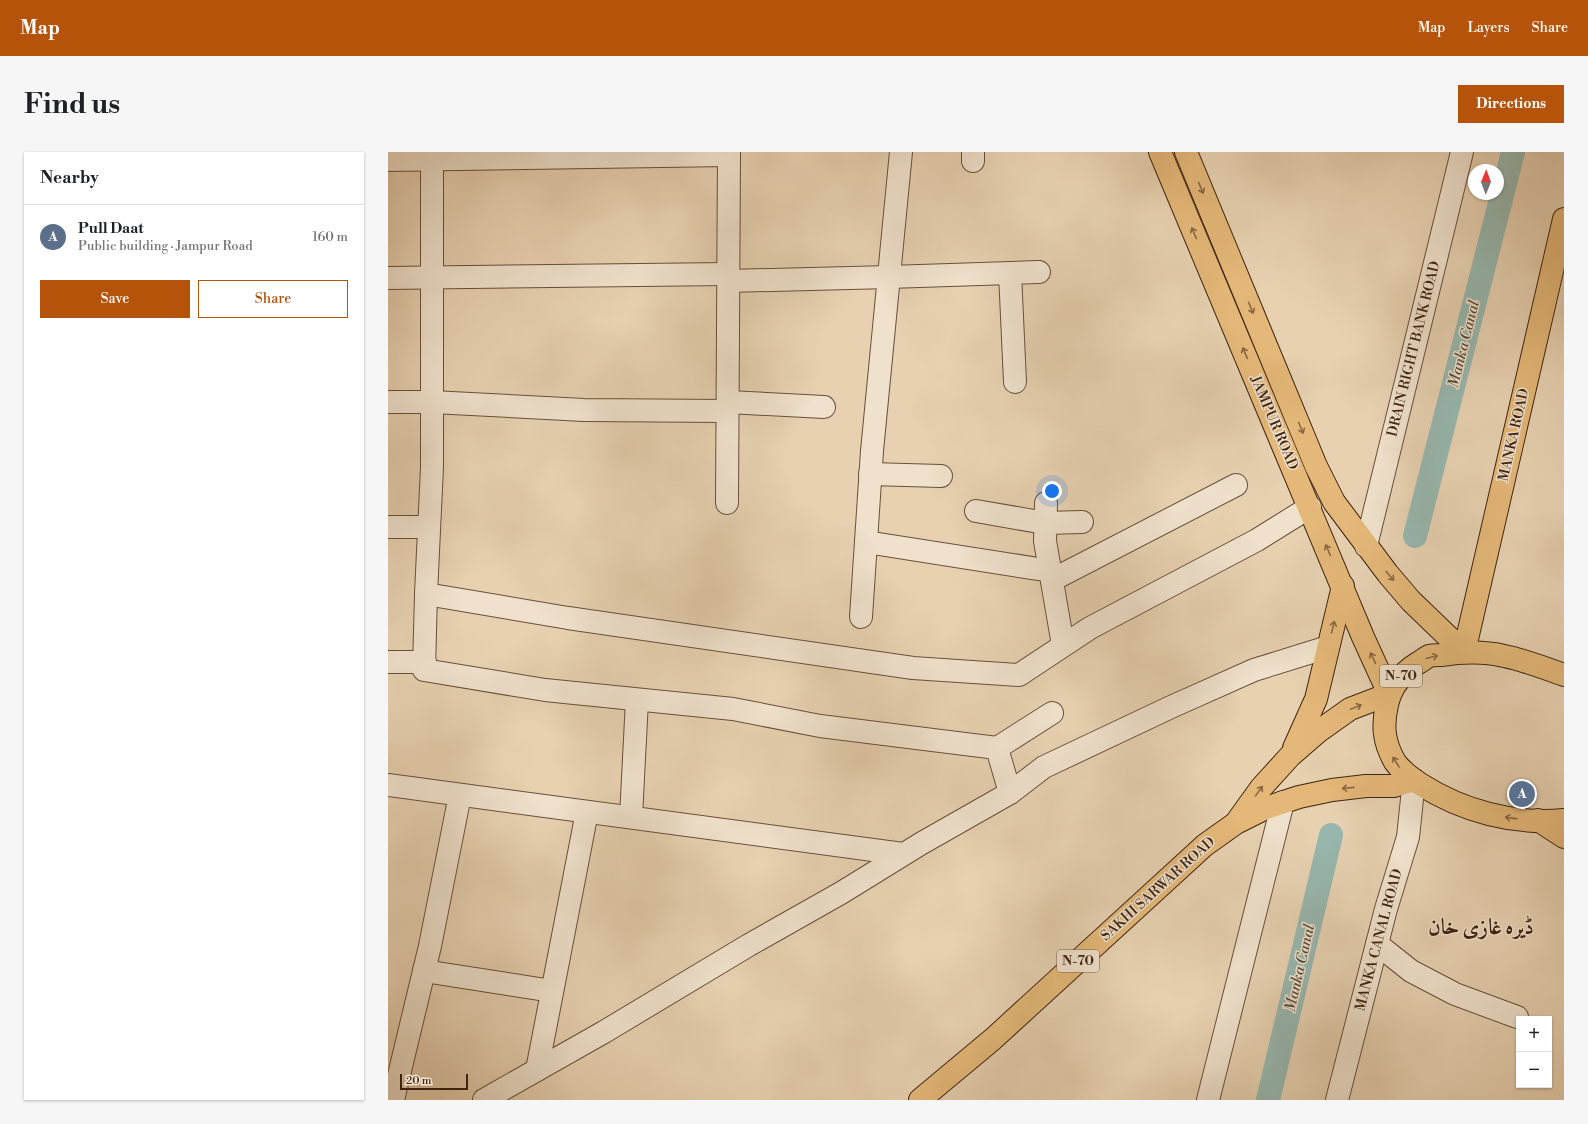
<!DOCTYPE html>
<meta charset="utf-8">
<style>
body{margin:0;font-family:"Libre Bodoni",Amiri,serif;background:#f6f6f6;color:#202124}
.controls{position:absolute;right:12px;bottom:12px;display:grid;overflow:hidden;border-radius:0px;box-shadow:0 1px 3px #0004}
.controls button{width:36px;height:36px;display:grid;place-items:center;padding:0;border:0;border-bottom:1px solid #e0e0e0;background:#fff;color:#202124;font:20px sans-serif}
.compass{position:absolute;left:1080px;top:12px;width:36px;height:36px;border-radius:50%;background:#fff;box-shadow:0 1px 3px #0004;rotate:1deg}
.scale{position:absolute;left:12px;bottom:10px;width:68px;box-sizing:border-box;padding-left:4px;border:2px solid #3f2412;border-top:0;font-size:11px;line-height:14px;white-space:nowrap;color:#3f2412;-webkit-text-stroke:3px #efe1cc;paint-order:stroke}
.you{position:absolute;left:664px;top:339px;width:14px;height:14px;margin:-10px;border:3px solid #fff;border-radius:50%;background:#1a73e8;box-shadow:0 0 0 6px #1a73e833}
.badge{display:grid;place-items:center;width:26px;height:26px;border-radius:50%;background:#b45309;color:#fff;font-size:13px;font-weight:700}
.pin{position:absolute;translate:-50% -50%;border:2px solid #fff;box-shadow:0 1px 4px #0006}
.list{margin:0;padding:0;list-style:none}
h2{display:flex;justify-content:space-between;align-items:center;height:52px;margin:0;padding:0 16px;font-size:17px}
h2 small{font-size:13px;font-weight:400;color:#757577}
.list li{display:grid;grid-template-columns:26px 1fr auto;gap:12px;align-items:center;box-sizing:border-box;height:64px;padding:0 16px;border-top:1px solid #e0e0e0}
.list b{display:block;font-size:15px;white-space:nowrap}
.list p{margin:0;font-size:13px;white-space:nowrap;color:#757577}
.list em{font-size:13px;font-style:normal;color:#757577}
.actions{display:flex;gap:8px;padding:12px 16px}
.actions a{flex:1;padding:9px 0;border:1px solid #b45309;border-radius:0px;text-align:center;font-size:14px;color:#b45309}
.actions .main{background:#b45309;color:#fff}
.map{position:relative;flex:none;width:1176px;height:948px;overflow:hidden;border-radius:0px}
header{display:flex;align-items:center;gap:24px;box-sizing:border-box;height:56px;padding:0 20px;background:#b45309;color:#fff}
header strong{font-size:19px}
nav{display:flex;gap:22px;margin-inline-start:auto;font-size:14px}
.intro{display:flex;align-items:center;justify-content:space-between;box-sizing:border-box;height:96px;padding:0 24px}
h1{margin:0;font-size:28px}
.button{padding:10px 18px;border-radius:0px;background:#b45309;color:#fff;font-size:14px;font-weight:700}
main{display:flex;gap:24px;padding:0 24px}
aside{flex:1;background:#fff;border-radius:0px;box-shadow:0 1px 3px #0004}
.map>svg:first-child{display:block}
</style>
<header>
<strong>Map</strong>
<nav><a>Map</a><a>Layers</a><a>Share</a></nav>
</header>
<div class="intro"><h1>Find us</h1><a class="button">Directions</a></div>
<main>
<aside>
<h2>Nearby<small></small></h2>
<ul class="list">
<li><span class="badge" style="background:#5c6f8a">A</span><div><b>Pull Daat</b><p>Public building · Jampur Road</p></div><em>160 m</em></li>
</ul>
<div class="actions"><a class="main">Save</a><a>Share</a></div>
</aside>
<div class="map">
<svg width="1176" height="948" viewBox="0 0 1176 948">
<rect width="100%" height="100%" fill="#e7d1b1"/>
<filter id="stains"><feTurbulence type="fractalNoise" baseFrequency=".005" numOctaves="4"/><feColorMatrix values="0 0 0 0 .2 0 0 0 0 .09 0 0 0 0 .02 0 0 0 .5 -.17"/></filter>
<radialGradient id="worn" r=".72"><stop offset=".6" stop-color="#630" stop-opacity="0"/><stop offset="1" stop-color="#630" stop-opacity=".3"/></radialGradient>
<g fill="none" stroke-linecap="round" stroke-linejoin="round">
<g stroke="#97b7ae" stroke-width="24">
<path d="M1027,384L1125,0"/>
<path d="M880,948L943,683"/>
</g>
<g stroke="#694f3a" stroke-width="24">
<g id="minor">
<path d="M44,0V315L38,442L36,518L157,538L345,557L432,574L609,596L664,561"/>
<path d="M0,8L341,3"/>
<path d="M585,9V0"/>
<path d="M622,121L627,230"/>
<path d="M0,126L340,122"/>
<path d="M340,129L501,125L651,120"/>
<path d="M0,250H44L196,258L339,259"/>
<path d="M340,250L436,255"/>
<path d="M482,322L553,324"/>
<path d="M339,351L341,0"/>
<path d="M658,351L657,389L675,493"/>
<path d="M588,359L657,371L694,370"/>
<path d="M0,375H41"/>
<path d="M478,390L663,419"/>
<path d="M978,394L1074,0"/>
<path d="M664,428L848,333"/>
<path d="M38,442L180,466L525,516L631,523L702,476L869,388L922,355"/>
<path d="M473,465L484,299L513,0"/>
<path d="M0,510H37"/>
<path d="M609,596L622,641"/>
<path d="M0,633L515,702"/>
<path d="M243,665L249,548"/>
<path d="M989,792L1023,819L1067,842L1129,865"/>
<path d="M36,819L164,839"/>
<path d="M149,918L199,660"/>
<path d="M5,948L42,794L72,643"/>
<path d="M96,948L216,880L361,793L453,741L534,691L622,641L656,615L783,555L866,518L940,495"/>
<path d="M820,948L895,650"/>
<path d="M949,948L998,757L1020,685L1026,628"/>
</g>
</g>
<g stroke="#3f2412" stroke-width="24">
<g id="major">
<path d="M772,0L975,485L1001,542"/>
<path d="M798,0L928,314L946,350L1000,422L1023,449L1076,500L1176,67"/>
<path d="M1150,668L1176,685"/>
</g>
</g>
<g stroke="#3f2412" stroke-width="24">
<g id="highway">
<path d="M1176,523C1157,516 1136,508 1116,504C1095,499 1074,500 1053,503C1049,503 1044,503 1041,504C1037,506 1034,509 1030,511C1014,521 1003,534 999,553C994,574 996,591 1007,610C1014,620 1023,626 1032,632C1074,659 1126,673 1176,668"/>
<path d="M906,596L928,547L955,434"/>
<path d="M850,668L873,636L902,604L931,579L962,557L1001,542"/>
<path d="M532,948L605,887L817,693L848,671L878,656L911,645L944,638L978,634H1006L1026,628"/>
</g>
</g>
<use href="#minor" stroke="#efe1cc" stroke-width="22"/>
<use href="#major" stroke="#e4b878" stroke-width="22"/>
<use href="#highway" stroke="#e4b878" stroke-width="22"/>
</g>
<defs><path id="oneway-shaft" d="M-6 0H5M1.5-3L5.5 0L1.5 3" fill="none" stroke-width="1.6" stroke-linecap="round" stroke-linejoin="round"/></defs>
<g stroke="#896740">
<use href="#oneway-shaft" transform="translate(813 36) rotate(67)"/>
<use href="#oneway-shaft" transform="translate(806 81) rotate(-113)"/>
<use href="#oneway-shaft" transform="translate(863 156) rotate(67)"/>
<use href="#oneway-shaft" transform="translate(857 201) rotate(-113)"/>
<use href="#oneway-shaft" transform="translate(913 276) rotate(67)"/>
<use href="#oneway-shaft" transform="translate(940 398) rotate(-113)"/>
<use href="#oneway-shaft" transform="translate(1002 424) rotate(50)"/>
<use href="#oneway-shaft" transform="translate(945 475) rotate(-76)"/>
<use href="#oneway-shaft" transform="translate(1044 505) rotate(-14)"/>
<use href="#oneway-shaft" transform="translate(985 506) rotate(-115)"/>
<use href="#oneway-shaft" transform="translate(968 555) rotate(-22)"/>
<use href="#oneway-shaft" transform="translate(1008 610) rotate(-122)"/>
<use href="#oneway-shaft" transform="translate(960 636) rotate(174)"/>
<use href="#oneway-shaft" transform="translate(871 639) rotate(-54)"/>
<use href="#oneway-shaft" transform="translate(1123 666) rotate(-172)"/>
</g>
<g text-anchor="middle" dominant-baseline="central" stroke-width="3" stroke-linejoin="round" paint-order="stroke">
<g fill="#efe1cc" stroke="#745d4a" stroke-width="1">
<rect x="992" y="513" width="42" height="22" rx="3"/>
<rect x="669" y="798" width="42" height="22" rx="3"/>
</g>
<g font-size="13" font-weight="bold" fill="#3f2412">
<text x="1013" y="524">N-70</text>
<text x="690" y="809">N-70</text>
</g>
<g font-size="14" fill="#3f2412" stroke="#efe1cc">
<text transform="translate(1026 197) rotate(-76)">DRAIN RIGHT BANK ROAD</text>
<text transform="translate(886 271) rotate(67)">JAMPUR ROAD</text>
<text transform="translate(1126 283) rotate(-77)">MANKA ROAD</text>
<text transform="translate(770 737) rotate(-42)">SAKHI SARWAR ROAD</text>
<text transform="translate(991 788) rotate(-75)">MANKA CANAL ROAD</text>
</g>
<g font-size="15" font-style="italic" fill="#554939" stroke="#efe1cc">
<text transform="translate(1076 192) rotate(-76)">Manka Canal</text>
<text transform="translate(912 816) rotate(-77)">Manka Canal</text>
</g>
<g font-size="22" font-weight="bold" fill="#3f2412" stroke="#efe1cc">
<text x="1093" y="775">ڈیرہ غازی خان</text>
</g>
</g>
<rect width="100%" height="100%" filter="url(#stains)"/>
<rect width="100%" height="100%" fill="url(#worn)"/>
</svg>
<div class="controls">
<button>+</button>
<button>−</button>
</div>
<svg class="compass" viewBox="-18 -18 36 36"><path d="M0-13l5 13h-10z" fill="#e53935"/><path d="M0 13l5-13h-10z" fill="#757577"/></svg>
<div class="scale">20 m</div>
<div class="you"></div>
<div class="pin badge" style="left:1134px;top:642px;background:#5c6f8a">A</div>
</div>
</main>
